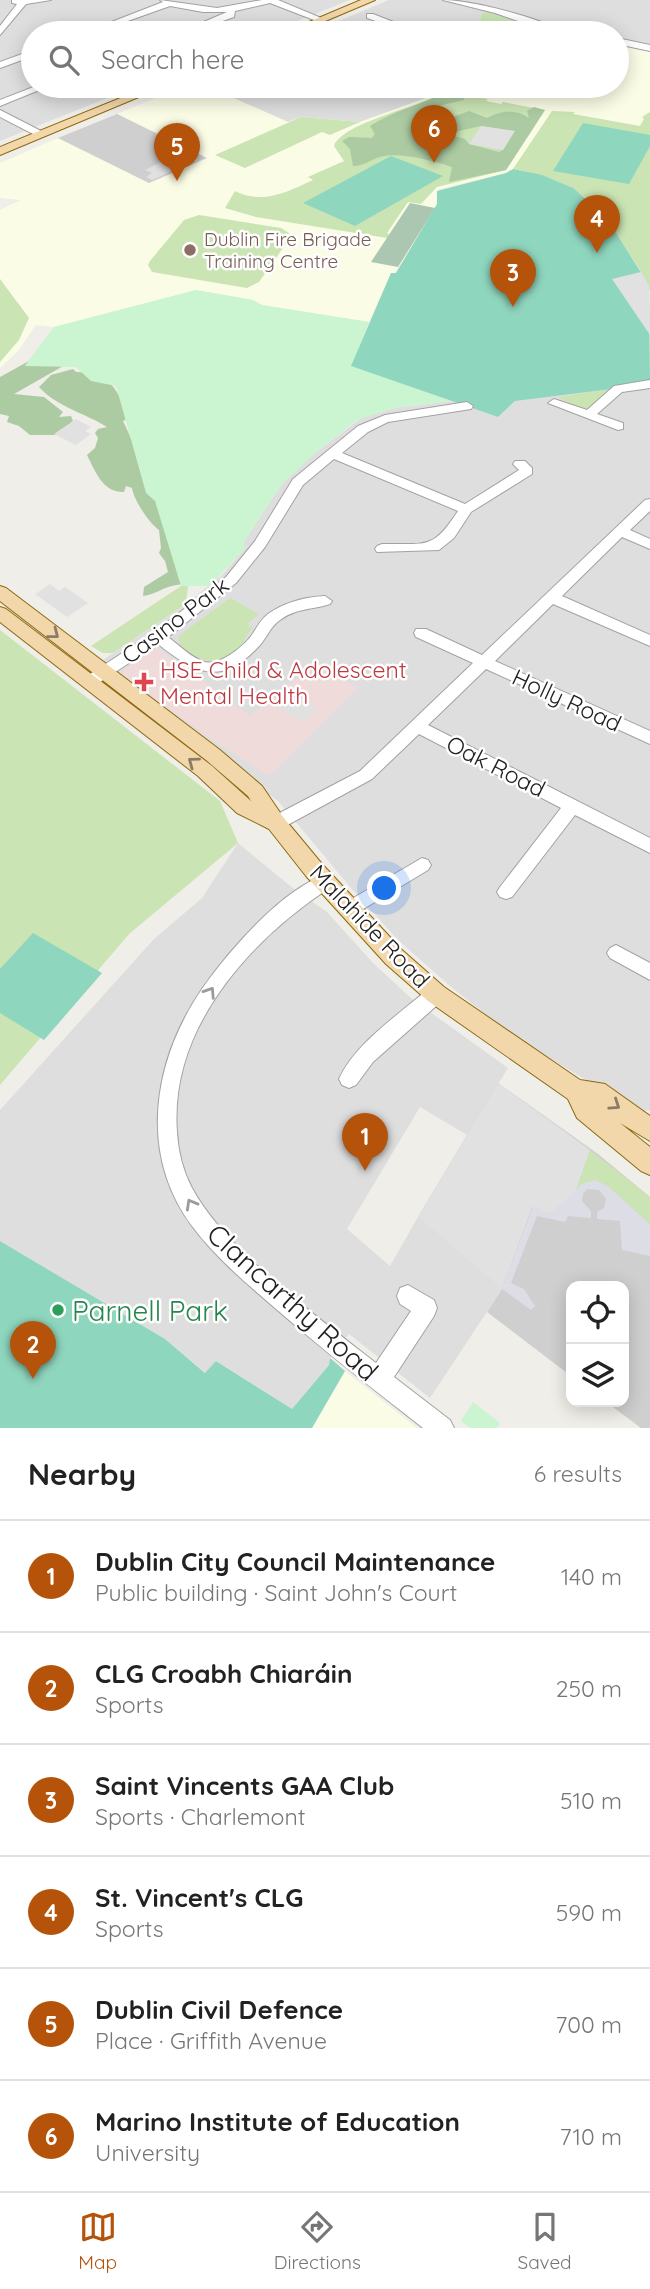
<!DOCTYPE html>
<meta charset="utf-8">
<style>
body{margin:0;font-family:Quicksand,sans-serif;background:#f2f2f2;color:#222}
.controls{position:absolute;right:21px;bottom:21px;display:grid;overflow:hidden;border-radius:14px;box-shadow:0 4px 18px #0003}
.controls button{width:63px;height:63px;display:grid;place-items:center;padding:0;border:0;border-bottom:2px solid #e0e0e0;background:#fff;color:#222;font:35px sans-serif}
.you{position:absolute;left:385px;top:889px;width:24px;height:24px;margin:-18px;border:5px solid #fff;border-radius:50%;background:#1a73e8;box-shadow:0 0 0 10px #1a73e833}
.badge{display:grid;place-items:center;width:46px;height:46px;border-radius:50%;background:#b45309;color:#fff;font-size:23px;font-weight:700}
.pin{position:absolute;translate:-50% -58px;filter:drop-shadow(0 2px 4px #0008)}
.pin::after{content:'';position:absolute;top:37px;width:24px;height:21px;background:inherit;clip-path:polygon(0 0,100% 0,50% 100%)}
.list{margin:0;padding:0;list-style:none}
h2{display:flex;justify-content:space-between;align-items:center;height:91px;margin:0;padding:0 28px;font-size:30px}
h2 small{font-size:23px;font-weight:400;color:#767676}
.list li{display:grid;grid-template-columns:46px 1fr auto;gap:21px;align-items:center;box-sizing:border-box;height:112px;padding:0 28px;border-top:2px solid #e0e0e0}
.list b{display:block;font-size:26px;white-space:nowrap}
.list p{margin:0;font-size:23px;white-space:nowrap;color:#767676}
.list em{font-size:23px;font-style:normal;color:#767676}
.icon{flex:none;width:38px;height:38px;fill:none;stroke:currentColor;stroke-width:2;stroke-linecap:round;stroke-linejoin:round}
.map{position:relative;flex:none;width:650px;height:1428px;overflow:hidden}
.search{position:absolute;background:#fff;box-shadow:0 4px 18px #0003;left:21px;right:21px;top:21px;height:77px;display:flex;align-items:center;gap:18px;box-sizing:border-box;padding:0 24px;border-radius:38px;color:#767676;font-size:26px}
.sheet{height:763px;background:#fff}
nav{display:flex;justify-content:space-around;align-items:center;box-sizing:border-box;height:98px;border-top:2px solid #e0e0e0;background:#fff;font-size:19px;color:#767676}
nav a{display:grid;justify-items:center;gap:4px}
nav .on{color:#b45309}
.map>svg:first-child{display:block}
</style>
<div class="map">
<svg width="650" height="1428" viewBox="0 0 650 1428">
<rect width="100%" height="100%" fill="#f0eee8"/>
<g fill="#dfdede">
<path d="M0,0H350L267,33H33V86H137L0,141Z"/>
<path d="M389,0H650V50L617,48V33L484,31L441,23L409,33H310Z"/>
<path d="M206,86H435L439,87L426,98L360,122H288Z"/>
<path d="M650,381V1110L639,1112L513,1036L450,986L398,940L357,895L278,801L133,696L100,662L186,604L222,575L245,548L243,543L281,485L315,453L361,418L395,408L452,401L498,417L515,401Z"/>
<path d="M238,843L294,889L327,912L374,964L412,999L508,1068L467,1135L420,1107L347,1229L390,1266L418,1217L502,1289L430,1398L349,1334L330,1358L329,1365L292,1409L217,1361L206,1373L165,1339L0,1241V1110L154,939L202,898Z"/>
</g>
<path fill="#efdcda" d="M156,647L250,716L317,662L358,688L269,776L205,735L120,673Z"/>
<g fill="#fbfce6">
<path d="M628,45L650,50V292L641,272L604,214L594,204L559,181L542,175L511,172L439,189L437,204L395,273H391L369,322L262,305L253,300L196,290L54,327L36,325L18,351L0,368V210L21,200L0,198V163L58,138L149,183L206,158L117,114L184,86H206L288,122L301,117L360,122L426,98L435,93L438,87L435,86H617V47Z"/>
<path d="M345,1371L417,1428H312Z"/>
</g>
<g fill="#cfcfcf">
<path d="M117,114L207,158L149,183L58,138Z"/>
<path d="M498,1083L598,1154L650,1197V1428H641L606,1402H624V1286H571V1376L487,1312L502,1289L418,1217Z"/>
</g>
<g fill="#cae4b4">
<path d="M485,12L503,15L553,33L480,31L481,15Z"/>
<path d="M444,92L488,99L486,101L501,104L503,102L545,110L506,170L437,187L421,204L408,202L387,233L390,235L387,238L256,217L225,208L235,191C263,205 287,192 313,180L308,177L344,161L334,146C343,122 419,108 444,92Z"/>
<path d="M552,111L575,112L573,114L640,126L644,119L642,117L650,112V292C647,278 635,263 627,250C592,195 577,183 513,169Z"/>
<path d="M301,117L360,122L330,135L322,132L245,168L215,155Z"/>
<path d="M199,215L281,228L289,233L290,238L259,282L247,288L152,272L148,265L150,261L184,220Z"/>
<path d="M0,279L29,318L19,340L0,362Z"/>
<path d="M611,389L588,409L577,407L558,397Z"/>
<path d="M181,586H188L186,604L113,653H103L91,646Z"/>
<path d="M230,598L259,614L247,624L253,628C246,634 246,640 240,647C219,671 202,661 180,646L178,638L181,634Z"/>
<path d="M0,630L220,801L238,843L129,934L0,1085Z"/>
<path d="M590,1150L650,1197V1224L609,1187L582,1184L575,1193Z"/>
</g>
<g fill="#accba2" fill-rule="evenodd">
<path d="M445,92L463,95L464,100L425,109L420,113L441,124L442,114L453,117L469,111L487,118C502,110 515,109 529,118L527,111L534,107L545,110L506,170L449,182L452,167C436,161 396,151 380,157C369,160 365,166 353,166L350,149L342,141L349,137L372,138L375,134L370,126C393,111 421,105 445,92ZM481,126L514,131L503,150L499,152L469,144L465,139L446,134Z"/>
<path d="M53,329L65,365L14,394L44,397L63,412L59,417L71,416L73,421L59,435H30L19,426L7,422L9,416L0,414V377L29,361Z"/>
<path d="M73,369L76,372C111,373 117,389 129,418L123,421L197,581C188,584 180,584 172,586C162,588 154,595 143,596L144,587L168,572L165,561L159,553L161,548L159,530C148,522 134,500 132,488L126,486L124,492C103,493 95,471 87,455L95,448L98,438L95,433L98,429L107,427C85,413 57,407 39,387L51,375Z"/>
</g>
<path fill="#acc7b1" d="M410,203L435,208L398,267L371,262Z"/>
<g fill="#cbf4d0">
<path d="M196,290L253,300L262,305L369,322L352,366L452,401L395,408L357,420L315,453L281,485L243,543L246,547L210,586H181L155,501L146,493L116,386L91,381L76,367L25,366L54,327Z"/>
<path d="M473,1402L500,1423L497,1428H470L461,1421Z"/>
</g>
<g fill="#8fd6be">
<path d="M583,123L650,135V146L629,184L553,171Z"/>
<path d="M391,156L443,176L355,226L303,203Z"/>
<path d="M513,169L542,175L573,188L604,214L649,285L650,381L611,389L515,401L498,417L351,366L391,273H396L437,204V191L506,173Z"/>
<path d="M33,933L102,973L44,1040L0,1013V969Z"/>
<path d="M0,1241L165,1339L205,1373L216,1361L292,1409L329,1365L330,1358L345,1371L312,1428H0Z"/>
</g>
<g fill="#e1e1e1">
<path d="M481,126L515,131L503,150L469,144Z"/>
<path d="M189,157L197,160L152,180L146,177L152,173L145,170L163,161L174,164Z"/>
<path d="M641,272L649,285L650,335L612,279Z"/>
<path d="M76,419L91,427L85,431L91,434L76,445L54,434Z"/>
<path d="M50,584L59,591L65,587L88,603L67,617L35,594Z"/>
<path d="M292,694L318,709L303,722L277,707Z"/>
<path d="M498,1083L590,1150L575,1193L550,1214L532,1207L502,1289L418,1217Z"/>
</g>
<path fill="#dddde6" d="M595,1180L609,1187L650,1224V1256L622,1250L620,1221L597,1219V1212L604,1208L606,1199L599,1190L587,1189L583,1194L582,1201L591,1211V1218L568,1216L565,1222L537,1216L511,1283L524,1289L535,1306L531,1310L502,1289L533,1206L550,1214L582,1184Z"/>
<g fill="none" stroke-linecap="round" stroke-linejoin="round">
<g stroke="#a2a2a2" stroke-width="2">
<g id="minor">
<path d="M12,0H51L26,4L0,35V26L17,4L12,3Z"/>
<path d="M160,0L217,8L262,0H278L326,20L319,22L270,3L235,11L234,17L189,33H178L227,12H203L170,6L94,33H83L163,2Z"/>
<path d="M443,0C471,0 542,18 565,33H553L495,13Z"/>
<path d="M367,14H373L414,30L407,32L367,18Z"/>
<path d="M301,25L318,31L319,33H307L298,30V26Z"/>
<path d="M617,38L650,45V51L617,44Z"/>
<path d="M33,50V56L0,68V62Z"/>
<path d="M36,86H49L0,106V100Z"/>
<path d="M409,86H424L427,88L422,91Z"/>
<path d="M0,110L43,132L45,134L37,136L0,117Z"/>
<path d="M650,380V388L622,392L597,414L623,423V429L618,430L548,403L554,399L587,410L614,386Z"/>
<path d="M467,402L473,406L471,409L388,422L368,432L342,453L465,504L519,470L513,464L515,461H525L532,468V474L471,512L454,538L439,550L377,552L375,549L377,546L382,544C427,543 432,551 458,511L334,459L303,485L265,547L236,583L168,637C179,645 191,658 205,662C219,666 243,647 251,636C257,628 260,620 268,614C285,602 305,597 325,596L332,601L330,604C312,610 296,608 280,620C270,627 267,637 260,645C222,687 196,674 158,644L94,686H84L81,682L84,678L153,633L226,577L255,541L293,479L358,426L385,415Z"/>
<path d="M650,499V511L630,530L650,539V549L622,537L562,596L650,635V646L553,604L495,661L650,731V744L486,669L428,725L650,838V853L575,815L512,897L506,899L500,897L497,892L500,887L561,808L419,734L372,779L282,828H270L268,823L270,818L360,771L473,663L416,637L414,633L416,629H426L482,655L645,500Z"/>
<path d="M422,858L428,860L431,865L428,870L355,914L349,916L343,914L340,909L343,904Z"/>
<path d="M325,875L331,877L334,882L331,887C250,940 169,1028 177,1132C178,1151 183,1171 192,1188C225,1250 320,1319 376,1363L411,1311L400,1304L397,1296L400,1288L408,1285L434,1300L437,1308L434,1316L394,1377L450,1420L454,1428H423C373,1389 323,1350 275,1308C246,1283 215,1257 192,1226C138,1153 153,1061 202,989C228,952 281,890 325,875Z"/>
<path d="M616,945L650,963V980L610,958L607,953L610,948Z"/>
<path d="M436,986L443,988L445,994L443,1000L373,1062L356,1085L349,1088L342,1085L339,1079C356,1042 399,1015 429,988Z"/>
</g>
</g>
<g stroke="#8d6a10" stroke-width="2">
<g id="major">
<path d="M361,0H375L297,33H283Z"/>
<path d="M150,86H165L0,155V147Z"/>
<path d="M0,586L6,588L220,750L262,786L283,817L322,864L402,950L444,987L580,1080L605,1084L650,1116V1141L620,1123L650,1147V1175L641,1171L577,1118L568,1099L428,1001L386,964L306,876L269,829L237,813L198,776L0,622V607L6,609L212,766L251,801L248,796L206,760L0,601Z"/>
</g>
</g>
<use href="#minor" fill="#fff" fill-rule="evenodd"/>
<use href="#major" fill="#f2d7ab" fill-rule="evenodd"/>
</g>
<defs><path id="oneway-chevron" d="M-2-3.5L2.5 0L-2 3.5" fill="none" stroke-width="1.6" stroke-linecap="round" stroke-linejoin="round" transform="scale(1.75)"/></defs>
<g stroke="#8a7c66">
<use href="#oneway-chevron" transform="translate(54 634) rotate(38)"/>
<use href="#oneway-chevron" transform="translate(193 762) rotate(-143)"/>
<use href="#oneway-chevron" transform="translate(615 1105) rotate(34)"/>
</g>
<g stroke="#9b9b9b">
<use href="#oneway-chevron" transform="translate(210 992) rotate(-57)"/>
<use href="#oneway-chevron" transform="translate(191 1204) rotate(-119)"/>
</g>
<circle fill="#8d6e63" stroke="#fff" stroke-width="2.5" cx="190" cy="250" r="7"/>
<path fill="#e0444e" stroke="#fff" stroke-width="2.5" d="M140.5 671.5h7v7h7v7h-7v7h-7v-7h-7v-7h7z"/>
<circle fill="#2e9e5b" stroke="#fff" stroke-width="2.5" cx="58" cy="1310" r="7"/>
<g text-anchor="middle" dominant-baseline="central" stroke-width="5" stroke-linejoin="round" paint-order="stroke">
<g font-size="19" fill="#785e54" stroke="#fff" text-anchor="start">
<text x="204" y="239">Dublin Fire Brigade<tspan x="204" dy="22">Training Centre</tspan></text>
</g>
<g font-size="23" fill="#212121" stroke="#fff">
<text transform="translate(175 620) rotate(-37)">Casino Park</text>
<text transform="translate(567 700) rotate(25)">Holly Road</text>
<text transform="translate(496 766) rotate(27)">Oak Road</text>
<text transform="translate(370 926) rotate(46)">Malahide Road</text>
</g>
<g font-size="23" fill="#be3a42" stroke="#fff" text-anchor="start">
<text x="160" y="669">HSE Child &amp; Adolescent<tspan x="160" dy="26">Mental Health</tspan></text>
</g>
<g font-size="28" fill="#212121" stroke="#fff">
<text transform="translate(293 1302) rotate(42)">Clancarthy Road</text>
</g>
<g font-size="28" fill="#27864d" stroke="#fff" text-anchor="start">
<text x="72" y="1310">Parnell Park</text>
</g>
</g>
</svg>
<div class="controls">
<button><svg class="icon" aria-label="locate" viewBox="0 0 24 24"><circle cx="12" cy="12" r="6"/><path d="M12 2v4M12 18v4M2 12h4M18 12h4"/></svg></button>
<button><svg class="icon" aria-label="layers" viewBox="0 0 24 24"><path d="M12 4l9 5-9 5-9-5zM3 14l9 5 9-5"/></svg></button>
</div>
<div class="you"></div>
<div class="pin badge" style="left:365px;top:1171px">1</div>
<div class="pin badge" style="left:33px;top:1379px">2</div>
<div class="pin badge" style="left:513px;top:307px">3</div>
<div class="pin badge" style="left:597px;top:253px">4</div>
<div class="pin badge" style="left:177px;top:181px">5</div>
<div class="pin badge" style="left:434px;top:163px">6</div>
<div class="search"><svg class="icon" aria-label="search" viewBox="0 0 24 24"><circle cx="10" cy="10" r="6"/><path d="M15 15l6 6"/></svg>Search here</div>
</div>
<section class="sheet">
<h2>Nearby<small>6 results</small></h2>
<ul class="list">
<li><span class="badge">1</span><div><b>Dublin City Council Maintenance</b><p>Public building · Saint John's Court</p></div><em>140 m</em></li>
<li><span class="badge">2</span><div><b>CLG Croabh Chiaráin</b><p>Sports</p></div><em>250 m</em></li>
<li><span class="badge">3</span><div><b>Saint Vincents GAA Club</b><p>Sports · Charlemont</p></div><em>510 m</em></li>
<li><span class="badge">4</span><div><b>St. Vincent's CLG</b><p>Sports</p></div><em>590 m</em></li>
<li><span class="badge">5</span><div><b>Dublin Civil Defence</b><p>Place · Griffith Avenue</p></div><em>700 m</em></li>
<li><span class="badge">6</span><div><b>Marino Institute of Education</b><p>University</p></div><em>710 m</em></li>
</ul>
</section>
<nav>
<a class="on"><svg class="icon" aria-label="map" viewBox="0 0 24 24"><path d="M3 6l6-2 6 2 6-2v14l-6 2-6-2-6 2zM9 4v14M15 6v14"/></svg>Map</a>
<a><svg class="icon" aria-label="directions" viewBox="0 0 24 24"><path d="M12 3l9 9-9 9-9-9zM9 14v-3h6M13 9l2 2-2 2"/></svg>Directions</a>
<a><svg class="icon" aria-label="saved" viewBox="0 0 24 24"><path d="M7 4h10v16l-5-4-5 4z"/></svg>Saved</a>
</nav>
